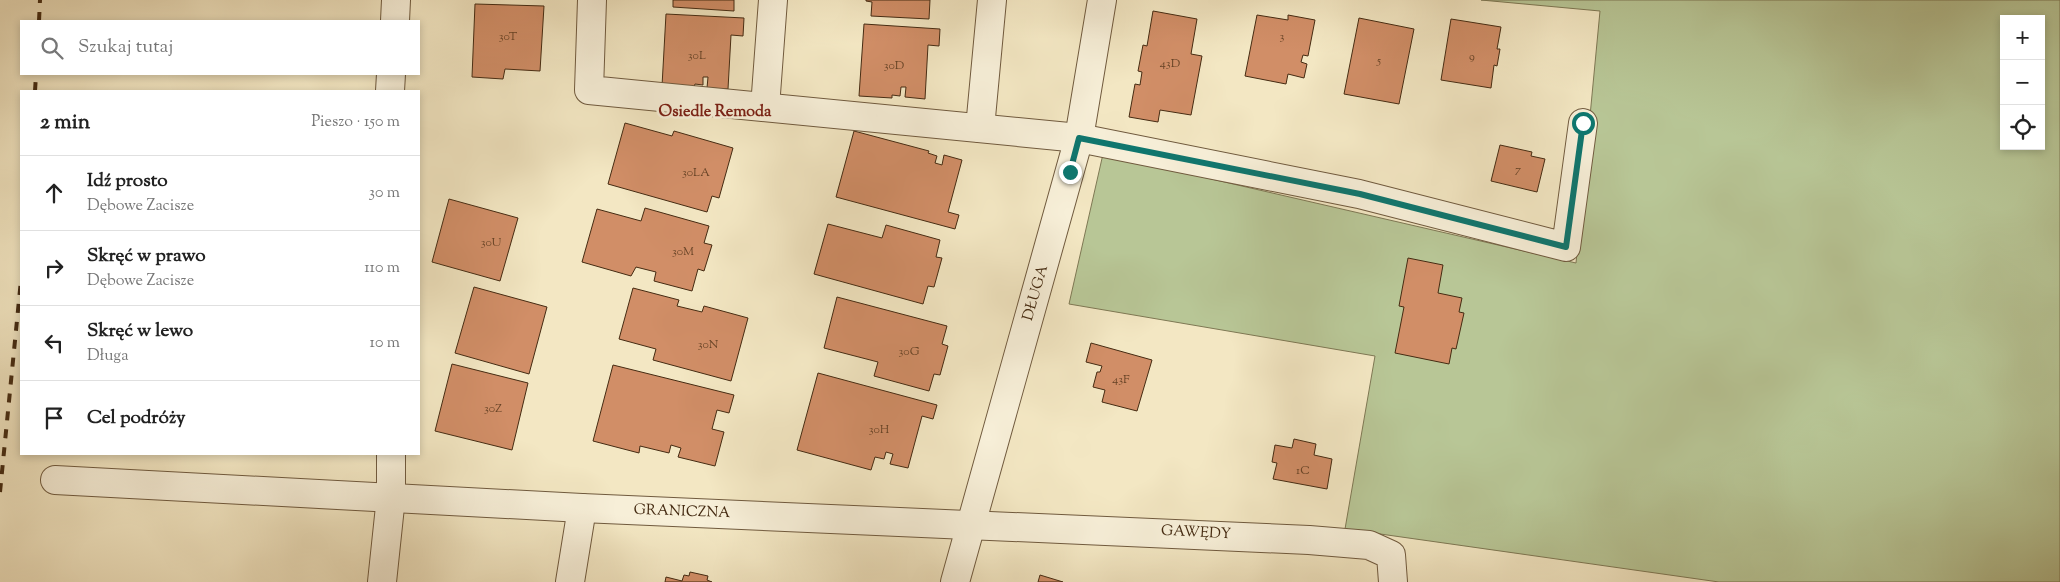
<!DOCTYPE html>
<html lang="pl">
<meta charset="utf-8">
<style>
body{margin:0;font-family:"Sorts Mill Goudy",serif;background:#f6f6f6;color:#222}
.controls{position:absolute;right:15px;top:15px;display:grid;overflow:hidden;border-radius:0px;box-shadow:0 2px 8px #0003}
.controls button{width:45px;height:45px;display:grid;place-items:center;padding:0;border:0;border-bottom:1px solid #e0e0e0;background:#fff;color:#222;font:25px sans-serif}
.stop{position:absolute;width:15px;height:15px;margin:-11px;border:4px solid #0f766e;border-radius:50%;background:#fff}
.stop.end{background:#0f766e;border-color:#fff;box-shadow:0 1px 5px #0008}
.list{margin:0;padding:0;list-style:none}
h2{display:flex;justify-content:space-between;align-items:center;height:65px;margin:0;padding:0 20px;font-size:21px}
h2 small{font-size:16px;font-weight:400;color:#767676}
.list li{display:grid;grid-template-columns:32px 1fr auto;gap:15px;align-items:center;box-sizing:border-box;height:75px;padding:0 20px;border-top:1px solid #e0e0e0}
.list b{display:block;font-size:19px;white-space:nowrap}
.list p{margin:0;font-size:16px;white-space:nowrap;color:#767676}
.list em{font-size:16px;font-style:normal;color:#767676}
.icon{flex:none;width:28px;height:28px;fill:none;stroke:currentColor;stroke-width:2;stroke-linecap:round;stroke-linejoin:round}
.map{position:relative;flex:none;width:2060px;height:582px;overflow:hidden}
.search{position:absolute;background:#fff;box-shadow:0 2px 8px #0003;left:20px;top:20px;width:400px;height:55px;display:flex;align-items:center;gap:12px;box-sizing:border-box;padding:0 18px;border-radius:0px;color:#767676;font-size:19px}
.panel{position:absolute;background:#fff;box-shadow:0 2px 8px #0003;left:20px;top:90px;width:400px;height:365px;border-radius:0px}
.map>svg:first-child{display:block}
</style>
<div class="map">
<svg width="2060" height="582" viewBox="0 0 2060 582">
<rect width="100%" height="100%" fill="#f3e7c3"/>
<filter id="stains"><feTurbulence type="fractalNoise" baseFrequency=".004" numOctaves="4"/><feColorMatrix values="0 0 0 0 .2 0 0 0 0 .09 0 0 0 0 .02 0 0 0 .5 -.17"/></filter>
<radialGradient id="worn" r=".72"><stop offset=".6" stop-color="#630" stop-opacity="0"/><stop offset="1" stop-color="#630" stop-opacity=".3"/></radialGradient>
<path fill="#b8c696" stroke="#7e7854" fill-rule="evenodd" d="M1481,0H2060V582H1719L1345,529L1375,356L1069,304L1103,154L1576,263L1600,11ZM2004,19H2041V146H2004Z"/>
<g fill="#d18e67" stroke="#452b12">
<path d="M673,0H734V11L673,7Z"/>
<path d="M866,0H930L929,19L871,16L872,2L866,1Z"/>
<path d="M475,4L544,6L540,71L505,69L503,79L472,77Z"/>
<path d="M1153,11L1197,19L1191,54L1202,56L1191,115L1160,110L1158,122L1129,117L1135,84L1140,85L1142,72L1138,71L1143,45L1147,46Z"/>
<path d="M666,14L744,18L743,36L731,35L728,89L707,88L708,77H703V85L695,84L694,87L662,86Z"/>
<path d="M1257,15L1288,20V15L1315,20L1308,56L1303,55L1301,62L1307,64L1304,78L1288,74L1286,84L1245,76Z"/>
<path d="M1359,18L1414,29L1399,104L1344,94Z"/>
<path d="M1451,19L1501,27L1497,49H1500L1497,66L1494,65L1491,88L1441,80Z"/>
<path d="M864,24L940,29L939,46L928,45L925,99L905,97L906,87H901L900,96L892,95V98L859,96Z"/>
<path d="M625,123L672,136L674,131L733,148L719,198L712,196L707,212L608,184Z"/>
<path d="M854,131L929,151L928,153L937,156L935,163L942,165L944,155L962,160L948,212L959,215L955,229L836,197Z"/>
<path d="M1500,145L1532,152L1531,156L1545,159L1537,192L1491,181Z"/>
<path d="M449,199L518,218L500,281L432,262Z"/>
<path d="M645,208L709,226L704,243L712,245L704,271L698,269L692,291L654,281L656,272L636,267L631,276L582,262L597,209L641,221Z"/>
<path d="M828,224L882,238L886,225L940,240L936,257L942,258L934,287L928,286L923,304L814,274Z"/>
<path d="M1408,258L1443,265L1438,293L1462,298L1459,312L1464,313L1456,349L1452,348L1449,364L1395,353L1404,307L1399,306Z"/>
<path d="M474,287L547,307L529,374L455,353Z"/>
<path d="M633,288L679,300L677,306L702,312L704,306L748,318L731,381L653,360L656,349L619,339Z"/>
<path d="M837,297L947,326L942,344L948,346L940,375L934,374L929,391L874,376L878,362L824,348Z"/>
<path d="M1091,343L1152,360L1137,411L1102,402L1105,390L1093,387L1097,372H1100L1102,366L1086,362Z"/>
<path d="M452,364L528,383L512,450L435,431Z"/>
<path d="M613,365L734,395L729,413L717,410L712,429L724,432L715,466L678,457L681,448L671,445L669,453L640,446L639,453L593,441Z"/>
<path d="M818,373L937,405L933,419L922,416L908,468L890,464L893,454L886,452L884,459L875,457L871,470L797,450Z"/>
<path d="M1294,439L1316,444L1314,455L1332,459L1327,489L1273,479L1277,463L1272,462L1275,445L1292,448Z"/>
<path d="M690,572L708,576L707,580L712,582H665L666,577L682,581L684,575L689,576Z"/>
<path d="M1040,575L1063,582H1038Z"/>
</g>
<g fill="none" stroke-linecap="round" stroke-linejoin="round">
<g stroke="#705a3e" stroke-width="30">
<g id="minor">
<path d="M592,0L589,90L1079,138L1359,194L1566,247L1583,123"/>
<path d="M395,21L396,0"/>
<path d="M390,91L391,74"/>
<path d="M765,107L773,0"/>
<path d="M980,128L992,0"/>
<path d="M55,480L582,508L1309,540L1369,545L1391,555L1393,582"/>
<path d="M382,582L391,497V454"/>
<path d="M570,582L582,508"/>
<path d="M955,582L1079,138L1102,0"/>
</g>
</g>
<use href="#minor" stroke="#f7efd8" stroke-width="28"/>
<g stroke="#452b12" stroke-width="4" stroke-dasharray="9 9" stroke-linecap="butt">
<path d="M39,21L40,0"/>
<path d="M35,91L36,74"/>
<path d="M0,492L21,280"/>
</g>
</g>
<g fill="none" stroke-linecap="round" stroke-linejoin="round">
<path stroke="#0f766e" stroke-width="6" d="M1070,172L1079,138L1360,194L1566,247L1583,123"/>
</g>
<g text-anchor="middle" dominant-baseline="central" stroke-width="5" stroke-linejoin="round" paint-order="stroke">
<g font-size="12" fill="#684427">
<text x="508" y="37">30T</text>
<text x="1282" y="37">3</text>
<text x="697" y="56">30L</text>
<text x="1472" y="57">9</text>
<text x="1379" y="61">5</text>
<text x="1170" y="64">43D</text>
<text x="894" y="66">30D</text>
<text x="1518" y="170">7</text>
<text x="696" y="173">30LA</text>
<text x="491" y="243">30U</text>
<text x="683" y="252">30M</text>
<text x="708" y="345">30N</text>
<text x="909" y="352">30G</text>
<text x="1121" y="380">43F</text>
<text x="493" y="409">30Z</text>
<text x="879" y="430">30H</text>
<text x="1303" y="471">1C</text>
</g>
<g font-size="15" fill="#452b12" stroke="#f7efd8">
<text transform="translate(1036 293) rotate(-74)">DŁUGA</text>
<text transform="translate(682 512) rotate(2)">GRANICZNA</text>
<text transform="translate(1196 533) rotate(3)">GAWĘDY</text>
</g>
<g font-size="16" font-weight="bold" fill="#7a1f14" stroke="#f7efd8">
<text x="715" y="112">Osiedle Remoda</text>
</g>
</g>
<rect width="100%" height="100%" filter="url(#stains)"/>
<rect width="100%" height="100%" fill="url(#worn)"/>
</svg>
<div class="controls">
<button>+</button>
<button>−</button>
<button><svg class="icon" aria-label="locate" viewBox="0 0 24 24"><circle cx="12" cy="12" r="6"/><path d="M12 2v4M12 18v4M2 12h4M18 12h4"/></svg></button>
</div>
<div class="stop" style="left:1583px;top:123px"></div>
<div class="stop end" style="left:1070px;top:172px"></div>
<div class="search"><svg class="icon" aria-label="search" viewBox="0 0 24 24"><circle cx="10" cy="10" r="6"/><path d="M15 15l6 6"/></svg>Szukaj tutaj</div>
<section class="panel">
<h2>2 min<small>Pieszo · 150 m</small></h2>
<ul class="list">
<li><svg class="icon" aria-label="ahead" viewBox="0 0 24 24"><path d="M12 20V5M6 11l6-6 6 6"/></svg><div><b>Idź prosto</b><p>Dębowe Zacisze</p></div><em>30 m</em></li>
<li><svg class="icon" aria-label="right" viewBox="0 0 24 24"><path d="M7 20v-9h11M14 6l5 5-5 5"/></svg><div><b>Skręć w prawo</b><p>Dębowe Zacisze</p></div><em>110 m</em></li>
<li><svg class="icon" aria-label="left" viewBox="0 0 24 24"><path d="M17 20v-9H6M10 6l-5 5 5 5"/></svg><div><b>Skręć w lewo</b><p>Długa</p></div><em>10 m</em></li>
<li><svg class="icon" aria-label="arrive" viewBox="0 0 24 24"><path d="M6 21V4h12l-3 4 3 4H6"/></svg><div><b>Cel podróży</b></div></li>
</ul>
</section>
</div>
